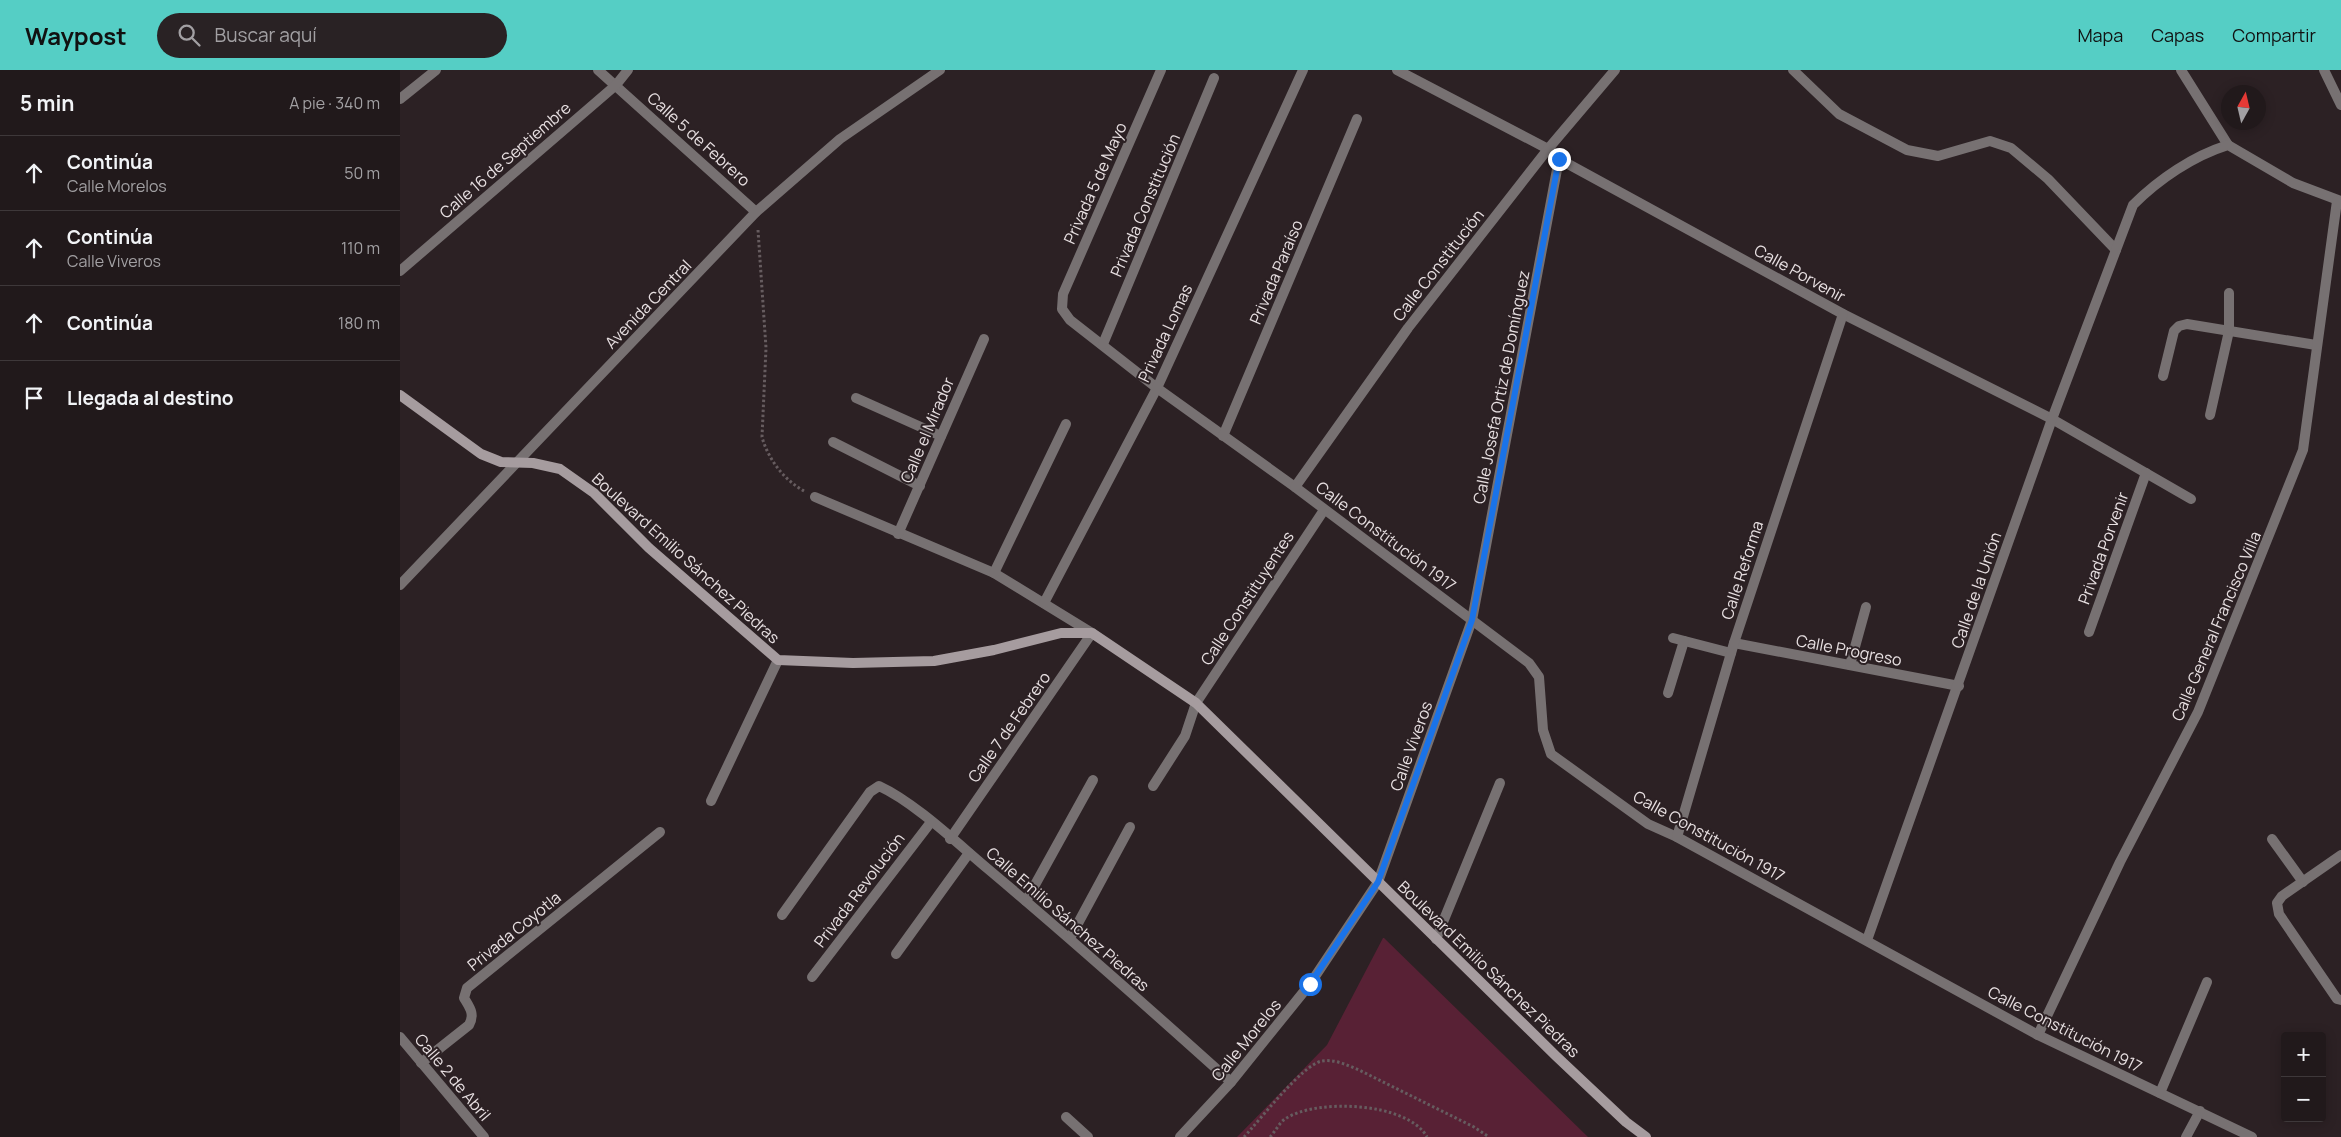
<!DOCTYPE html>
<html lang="es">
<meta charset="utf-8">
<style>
body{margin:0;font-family:Manrope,sans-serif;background:#292224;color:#f1f3f6}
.controls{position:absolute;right:15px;bottom:15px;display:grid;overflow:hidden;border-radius:5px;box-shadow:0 2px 12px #0003}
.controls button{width:45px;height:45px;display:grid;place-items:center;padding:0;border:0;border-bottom:1px solid #3e383a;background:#21191b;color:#f1f3f6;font:25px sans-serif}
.compass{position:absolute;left:1821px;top:15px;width:45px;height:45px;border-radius:50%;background:#21191b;box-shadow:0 2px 12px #0003;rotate:8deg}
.stop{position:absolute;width:15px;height:15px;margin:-11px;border:4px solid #1a73e8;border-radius:50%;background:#fff}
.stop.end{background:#1a73e8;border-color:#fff;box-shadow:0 1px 5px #0008}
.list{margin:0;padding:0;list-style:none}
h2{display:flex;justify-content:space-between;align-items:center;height:65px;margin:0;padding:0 20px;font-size:21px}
h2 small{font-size:16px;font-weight:400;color:#a2a0a3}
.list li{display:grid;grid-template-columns:32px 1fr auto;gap:15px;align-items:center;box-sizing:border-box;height:75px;padding:0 20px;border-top:1px solid #3e383a}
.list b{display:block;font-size:19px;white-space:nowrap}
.list p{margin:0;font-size:16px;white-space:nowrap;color:#a2a0a3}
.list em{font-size:16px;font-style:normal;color:#a2a0a3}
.icon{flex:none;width:28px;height:28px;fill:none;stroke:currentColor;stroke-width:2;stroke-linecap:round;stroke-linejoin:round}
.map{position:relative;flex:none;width:1941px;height:1067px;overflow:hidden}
header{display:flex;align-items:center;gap:30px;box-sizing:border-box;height:70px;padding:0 25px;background:#55cec5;color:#111}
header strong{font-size:24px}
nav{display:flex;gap:28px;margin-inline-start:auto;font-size:18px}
.search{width:350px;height:45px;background:#292224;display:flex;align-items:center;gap:12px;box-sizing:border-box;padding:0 18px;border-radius:28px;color:#a2a0a3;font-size:19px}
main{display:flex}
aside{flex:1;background:#21191b}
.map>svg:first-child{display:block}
</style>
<header>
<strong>Waypost</strong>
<div class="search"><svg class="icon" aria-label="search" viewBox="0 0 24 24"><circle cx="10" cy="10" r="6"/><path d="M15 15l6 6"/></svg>Buscar aquí</div>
<nav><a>Mapa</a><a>Capas</a><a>Compartir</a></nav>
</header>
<main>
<aside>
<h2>5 min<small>A pie · 340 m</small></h2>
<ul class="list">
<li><svg class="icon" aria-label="ahead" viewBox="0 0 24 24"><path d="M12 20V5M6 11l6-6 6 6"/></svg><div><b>Continúa</b><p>Calle Morelos</p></div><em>50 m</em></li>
<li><svg class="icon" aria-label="ahead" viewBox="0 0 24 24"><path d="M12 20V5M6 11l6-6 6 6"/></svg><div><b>Continúa</b><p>Calle Viveros</p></div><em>110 m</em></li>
<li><svg class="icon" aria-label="ahead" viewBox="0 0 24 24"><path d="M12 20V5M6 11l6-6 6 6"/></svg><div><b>Continúa</b></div><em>180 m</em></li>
<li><svg class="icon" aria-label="arrive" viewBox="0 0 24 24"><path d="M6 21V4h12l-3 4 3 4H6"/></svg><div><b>Llegada al destino</b></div></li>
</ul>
</aside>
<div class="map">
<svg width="1941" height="1067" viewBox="0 0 1941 1067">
<rect width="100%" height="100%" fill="#2c2124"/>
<path fill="#582135" d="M983,868H984L1188,1067H837L927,975Z"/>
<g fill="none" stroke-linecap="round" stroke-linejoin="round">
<g stroke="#665c5f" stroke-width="3" stroke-dasharray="2.5 2.5" stroke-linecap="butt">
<path d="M358,160L366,278L362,367C368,389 384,410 404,421"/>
<path d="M844,1067C859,1051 903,994 922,991C935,989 947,995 959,1000L1074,1057L1089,1067"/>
<path d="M870,1067C875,1062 879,1053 885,1049C916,1028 1008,1032 1027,1067"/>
</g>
<path stroke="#777172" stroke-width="10" d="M1036,869L1100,713"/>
<g stroke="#777172" stroke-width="10">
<path d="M198,0L356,142"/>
<path d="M761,0L663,224L662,239L670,250L757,318L895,417L1129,593L1139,607L1143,660L1151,684L1248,754L1277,767L1638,965L1852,1067"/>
<path d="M997,0L1148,79L1159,89L1443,244L1652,349L1791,429"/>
<path d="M1393,0L1439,44L1507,80L1538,86L1590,71L1611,78L1648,109L1716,180"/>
<path d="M1781,0L1828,75"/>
<path d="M1924,0L1941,35"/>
<path d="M0,29L36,0"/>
<path d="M0,201L216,15L228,0"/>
<path d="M703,274L814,8"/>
<path d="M1763,306L1774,261L1779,256L1787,254L1916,275"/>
<path d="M456,328L541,366"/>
<path d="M1810,345L1829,261V223"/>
<path d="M823,366L957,49"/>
<path d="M433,372L520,416"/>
<path d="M895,417L1008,258L1148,79L1215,0"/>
<path d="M415,427L594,503L692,563L550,769"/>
<path d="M498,464L584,269"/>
<path d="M594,503L666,354"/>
<path d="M0,515L356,142L440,69L540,0"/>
<path d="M644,533L757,318L903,0"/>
<path d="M1689,562L1746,403"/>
<path d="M1273,568L1331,583"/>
<path d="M1334,573L1559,616"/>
<path d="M1450,595L1466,537"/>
<path d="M1268,623L1284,571"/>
<path d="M753,716L785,666L796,633L924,440"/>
<path d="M311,731L378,590"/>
<path d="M1277,767L1334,573L1443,244"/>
<path d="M1872,769L1903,812"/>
<path d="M1941,785L1882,826L1877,833L1879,844L1937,929L1941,930"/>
<path d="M978,812L1072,550L1159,89"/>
<path d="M626,831L693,710"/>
<path d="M382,845L470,722L479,716C514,732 557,773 588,799C670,868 751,940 831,1012"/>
<path d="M670,868L730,757"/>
<path d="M1467,870L1652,349L1733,135C1759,109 1793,86 1828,75L1893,113L1941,131"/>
<path d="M496,884L569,783"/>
<path d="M412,907L531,752"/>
<path d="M1638,965L1720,792L1798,642L1903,380L1937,131"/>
<path d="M0,967L84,1067"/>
<path d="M21,993L69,955C75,944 70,938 64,928L67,918L260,762"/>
<path d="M1760,1023L1807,912"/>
<path d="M666,1047L688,1067"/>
<path d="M1786,1067L1800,1041"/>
</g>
<path stroke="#777172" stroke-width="10" d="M780,1067L831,1012L910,914L978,812"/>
<path stroke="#a69c9f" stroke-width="10" d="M0,325L81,384L101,392L133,393L160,399L194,423L249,478L378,590L453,593L534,591L594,580L661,563H692L796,633L1156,986L1226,1052L1246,1067"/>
</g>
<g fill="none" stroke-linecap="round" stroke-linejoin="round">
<path stroke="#1a73e8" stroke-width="6" d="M910,914L978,812L1072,550L1159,89"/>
</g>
<g text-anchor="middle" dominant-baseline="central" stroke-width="4" stroke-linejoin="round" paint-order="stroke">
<g font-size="16" fill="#e8e0e2" stroke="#2c2124">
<text transform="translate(299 69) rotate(42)">Calle 5 de Febrero</text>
<text transform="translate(105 90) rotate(-41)">Calle 16 de Septiembre</text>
<text transform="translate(695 113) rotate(-66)">Privada 5 de Mayo</text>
<text transform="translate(745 135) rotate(-67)">Privada Constitución</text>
<text transform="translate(1038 195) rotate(-52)">Calle Constitución</text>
<text transform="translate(876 202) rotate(-67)">Privada Paraíso</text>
<text transform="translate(1400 203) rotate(29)">Calle Porvenir</text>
<text transform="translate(248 234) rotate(-46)">Avenida Central</text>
<text transform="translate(765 263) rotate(-65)">Privada Lomas</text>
<text transform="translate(1101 317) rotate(-79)">Calle Josefa Ortiz de Domínguez</text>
<text transform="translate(527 360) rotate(-67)">Calle el Mirador</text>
<text transform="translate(986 466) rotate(37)">Calle Constitución 1917</text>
<text transform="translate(1703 478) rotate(-70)">Privada Porvenir</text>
<text transform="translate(286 488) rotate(42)">Boulevard Emilio Sánchez Piedras</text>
<text transform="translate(1342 500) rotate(-72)">Calle Reforma</text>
<text transform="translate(1576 520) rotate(-71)">Calle de la Unión</text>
<text transform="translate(847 528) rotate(-57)">Calle Constituyentes</text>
<text transform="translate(1816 556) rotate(-67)">Calle General Francisco Villa</text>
<text transform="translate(1449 580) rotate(11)">Calle Progreso</text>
<text transform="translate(609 657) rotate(-55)">Calle 7 de Febrero</text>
<text transform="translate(1011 676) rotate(-70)">Calle Viveros</text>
<text transform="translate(1309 766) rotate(29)">Calle Constitución 1917</text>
<text transform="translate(459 820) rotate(-53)">Privada Revolución</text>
<text transform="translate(668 849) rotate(41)">Calle Emilio Sánchez Piedras</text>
<text transform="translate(114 861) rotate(-39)">Privada Coyotla</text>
<text transform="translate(1089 899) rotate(44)">Boulevard Emilio Sánchez Piedras</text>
<text transform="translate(1665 959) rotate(27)">Calle Constitución 1917</text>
<text transform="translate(846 970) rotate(-51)">Calle Morelos</text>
<text transform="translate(53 1007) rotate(50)">Calle 2 de Abril</text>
</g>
</g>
</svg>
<div class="controls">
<button>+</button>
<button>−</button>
</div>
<svg class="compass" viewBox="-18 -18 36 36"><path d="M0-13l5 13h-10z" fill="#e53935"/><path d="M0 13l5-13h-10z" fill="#a2a0a3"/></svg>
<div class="stop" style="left:910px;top:914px"></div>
<div class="stop end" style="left:1159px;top:89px"></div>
</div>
</main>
